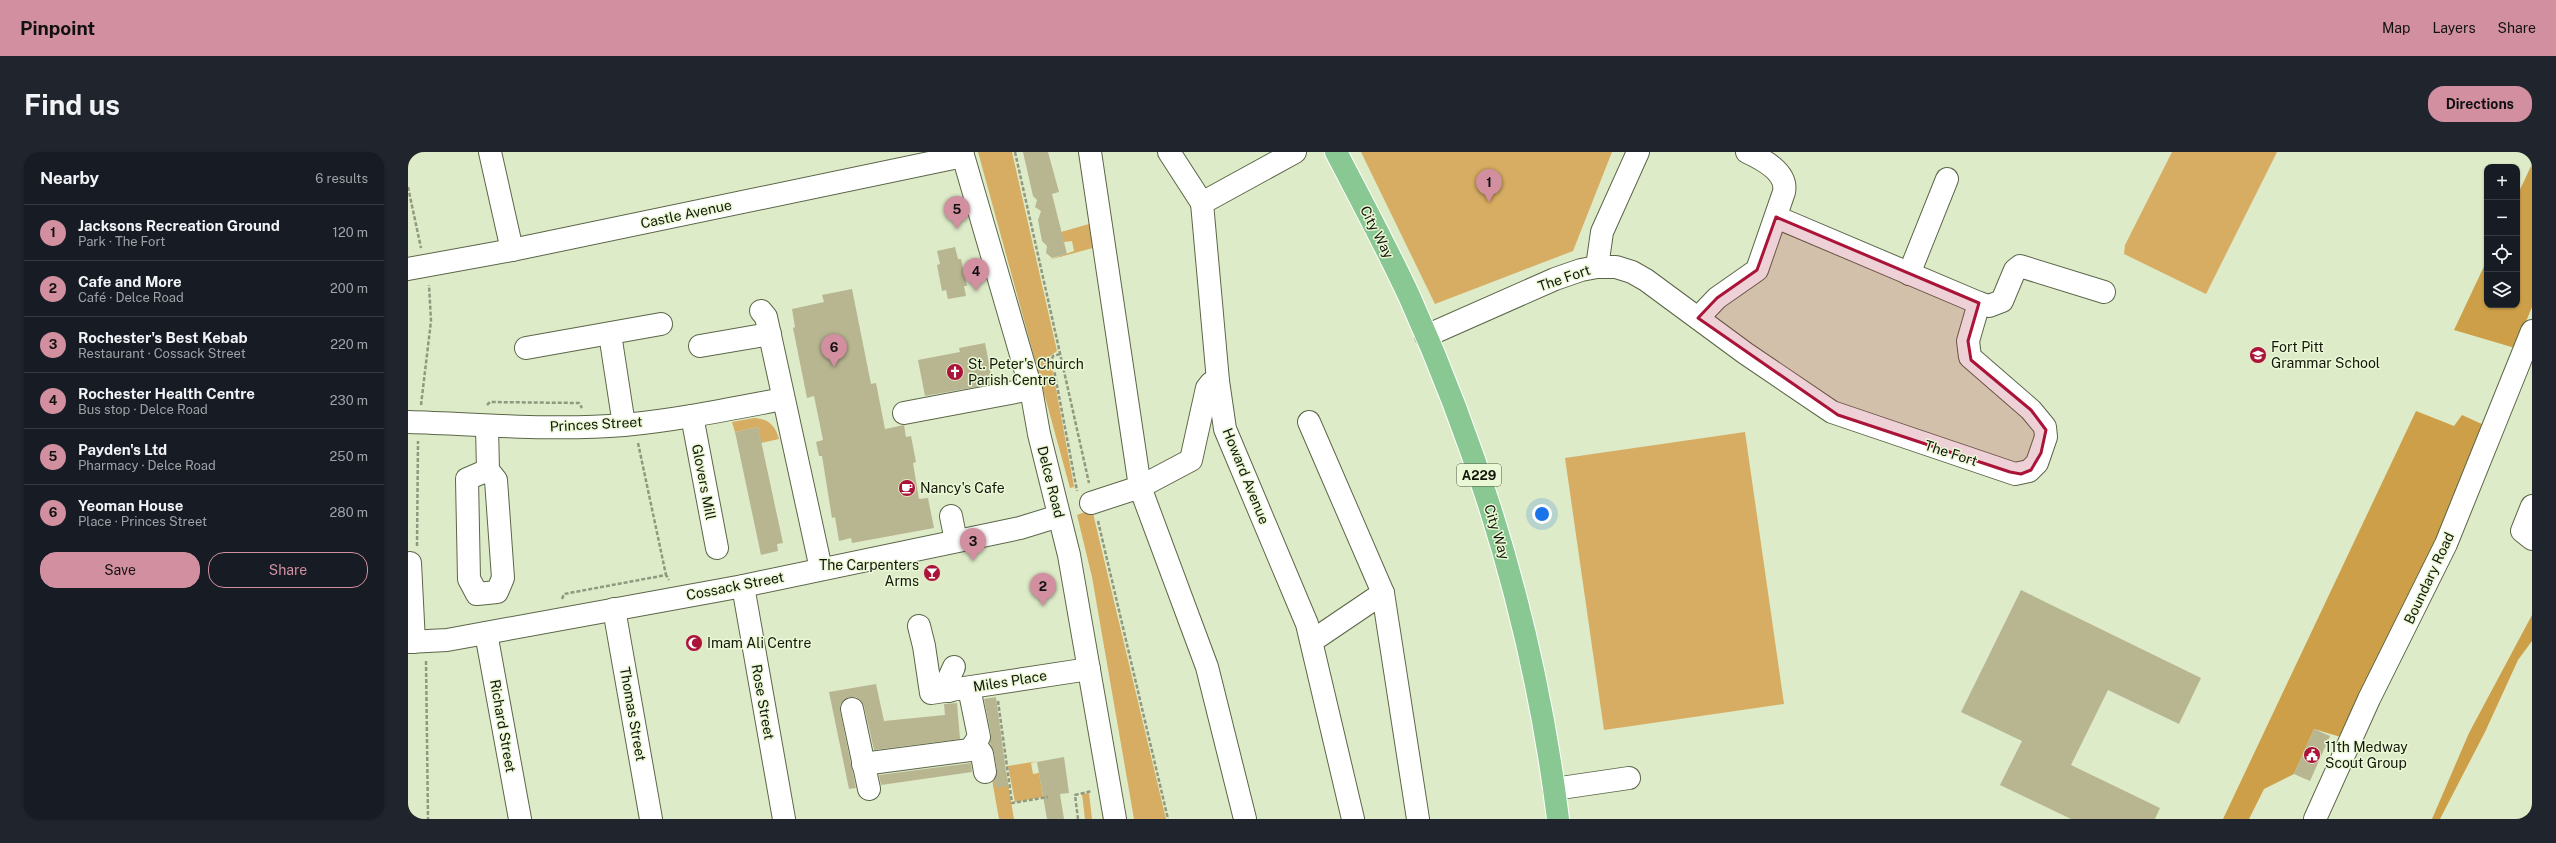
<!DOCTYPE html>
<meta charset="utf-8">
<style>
body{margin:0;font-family:"Public Sans",sans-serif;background:#20242c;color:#f1f3f6}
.controls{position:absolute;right:12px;top:12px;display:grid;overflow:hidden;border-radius:8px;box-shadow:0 1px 3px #0004}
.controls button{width:36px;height:36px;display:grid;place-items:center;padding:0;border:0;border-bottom:1px solid #363941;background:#171b24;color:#f1f3f6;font:20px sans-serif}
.you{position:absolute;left:1134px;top:362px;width:14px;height:14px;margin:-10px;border:3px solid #fff;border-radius:50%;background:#1a73e8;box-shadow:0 0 0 6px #1a73e833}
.badge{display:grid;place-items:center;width:26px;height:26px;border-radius:50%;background:#d18fa0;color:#111;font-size:13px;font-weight:700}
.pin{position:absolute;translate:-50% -33px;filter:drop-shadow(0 1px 2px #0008)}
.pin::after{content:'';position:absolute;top:21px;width:14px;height:12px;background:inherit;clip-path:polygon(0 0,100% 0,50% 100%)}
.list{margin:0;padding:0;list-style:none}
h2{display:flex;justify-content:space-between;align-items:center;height:52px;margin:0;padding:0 16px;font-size:17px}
h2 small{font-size:13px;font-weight:400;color:#9ea1a6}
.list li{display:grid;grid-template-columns:26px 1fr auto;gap:12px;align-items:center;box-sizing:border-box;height:56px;padding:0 16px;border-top:1px solid #363941}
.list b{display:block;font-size:15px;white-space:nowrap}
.list p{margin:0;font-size:13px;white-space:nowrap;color:#9ea1a6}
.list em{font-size:13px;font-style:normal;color:#9ea1a6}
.actions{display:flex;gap:8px;padding:12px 16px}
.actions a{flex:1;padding:9px 0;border:1px solid #d18fa0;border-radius:16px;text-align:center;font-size:14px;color:#d18fa0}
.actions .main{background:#d18fa0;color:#111}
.icon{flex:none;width:22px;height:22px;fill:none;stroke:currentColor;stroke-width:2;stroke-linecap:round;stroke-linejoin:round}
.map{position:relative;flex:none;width:2124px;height:667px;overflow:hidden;border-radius:16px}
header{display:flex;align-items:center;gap:24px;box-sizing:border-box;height:56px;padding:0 20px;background:#d18fa0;color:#111}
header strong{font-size:19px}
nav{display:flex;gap:22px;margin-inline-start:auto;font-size:14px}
.intro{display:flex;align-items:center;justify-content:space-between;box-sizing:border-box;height:96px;padding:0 24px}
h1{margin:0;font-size:28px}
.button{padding:10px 18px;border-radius:16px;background:#d18fa0;color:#111;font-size:14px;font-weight:700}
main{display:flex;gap:24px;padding:0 24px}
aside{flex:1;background:#171b24;border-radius:16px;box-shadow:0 1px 3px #0004}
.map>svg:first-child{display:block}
</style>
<header>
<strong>Pinpoint</strong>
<nav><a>Map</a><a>Layers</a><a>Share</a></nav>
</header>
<div class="intro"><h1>Find us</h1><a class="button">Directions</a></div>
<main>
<aside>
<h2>Nearby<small>6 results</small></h2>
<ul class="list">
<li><span class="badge">1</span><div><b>Jacksons Recreation Ground</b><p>Park · The Fort</p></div><em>120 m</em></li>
<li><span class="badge">2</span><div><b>Cafe and More</b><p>Café · Delce Road</p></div><em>200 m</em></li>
<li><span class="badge">3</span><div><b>Rochester's Best Kebab</b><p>Restaurant · Cossack Street</p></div><em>220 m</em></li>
<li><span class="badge">4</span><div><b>Rochester Health Centre</b><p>Bus stop · Delce Road</p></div><em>230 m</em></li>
<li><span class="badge">5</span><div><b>Payden's Ltd</b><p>Pharmacy · Delce Road</p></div><em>250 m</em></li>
<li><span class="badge">6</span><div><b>Yeoman House</b><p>Place · Princes Street</p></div><em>280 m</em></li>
</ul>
<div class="actions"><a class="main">Save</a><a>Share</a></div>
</aside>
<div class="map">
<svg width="2124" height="667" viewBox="0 0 2124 667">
<rect width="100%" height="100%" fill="#deebc8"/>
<g fill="#d6ad62">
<path d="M570,0H604L649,199L642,204L667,340L666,335L662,336Z"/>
<path d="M953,0H1204L1165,99L1027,152Z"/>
<path d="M1764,0H1869L1798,142L1716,102L1717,93Z"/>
<path d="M688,70L692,94L641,108L666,99L664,89L656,90L653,80Z"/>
<path d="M346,266C361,267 367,273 371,287L353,291L350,275L327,280L324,270Z"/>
<path d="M1337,280L1376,552L1196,578L1157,306Z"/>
<path d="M684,357L758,667H726L684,425L669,363Z"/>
<path d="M630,609L623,611L625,622L631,621L635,645L607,650L600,614Z"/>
<path d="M598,620L606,667H591L583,622Z"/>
<path d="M681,641L684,667H677L674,642Z"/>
</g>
<g fill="#cd9f48">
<path d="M2124,12V155L2107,196L2046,178L2079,108V153H2109V44Z"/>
<path d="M2008,259L2046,274L2054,263L2076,273L2034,381L1936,586L1906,577L1886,622L1856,637L1841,667H1815Z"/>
<path d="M2124,463V489L2110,508L2077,580L2032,667H2024L2061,581Z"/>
</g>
<g fill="#b8b591">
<path d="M615,0H640L651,40L644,42L659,102L644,106L638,101L639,94L634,89L630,68L633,59L627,55L629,48L625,44Z"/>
<path d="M547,95L550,107H553L559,134H556L558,144L540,147L538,138L534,139L529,113L532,112L529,99Z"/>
<path d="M444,137L463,232L468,231L477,277L496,273L498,285L503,284L508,310L505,311L511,347L520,346L526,376L444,391L443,386L431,389L427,365L424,366L414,304H411L408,290L415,288L406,244L399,246L385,176L387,175L384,157L416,150L414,143Z"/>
<path d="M577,191L585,232L517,244L510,208L552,200L551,196Z"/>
<path d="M350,275L375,391L369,392L370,399L353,403L327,280Z"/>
<path d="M1613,438L1793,526L1771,572L1700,538L1663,613L1752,656L1747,667H1663L1592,633L1614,589L1553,560Z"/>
<path d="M468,532L476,569L537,563L536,552L549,551L552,587L466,598L456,554L448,545H441L432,553V559L448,636L441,637L421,540Z"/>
<path d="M588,545L600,634L587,636L586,628L589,618L586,600L582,591L583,582L576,547Z"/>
<path d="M1906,577L1922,584L1902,629L1886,622Z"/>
<path d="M656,605L661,641L652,642L656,667H639L629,610Z"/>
<path d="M563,611L564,620L473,633L471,623Z"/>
</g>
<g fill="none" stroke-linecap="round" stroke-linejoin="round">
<g stroke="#5b6648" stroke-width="24">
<g id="minor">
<path d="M82,0L104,98"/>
<path d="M554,0L623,237L631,282L661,403L707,667"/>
<path d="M682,0L732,335L799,515L837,667"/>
<path d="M761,0L794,51"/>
<path d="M887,0L794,51L810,229L817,277L899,472L945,667"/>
<path d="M1189,115L1194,80L1230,0"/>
<path d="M0,117L104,98L555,4"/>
<path d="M1501,122L1539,27"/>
<path d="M1571,151L1581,154L1594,149L1607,118L1612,114L1696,140"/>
<path d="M353,159L358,165L413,417"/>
<path d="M1290,166L1309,146L1349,118L1376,40C1380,20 1354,7 1339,0"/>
<path d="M202,182L216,273"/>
<path d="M1018,184L1147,127L1173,118L1189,115H1208L1224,120L1238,128L1337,201L1424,260L1607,322L1621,319L1629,311L1638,285L1637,275L1623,258L1562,205L1560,189L1571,151L1368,65"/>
<path d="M292,194L362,182"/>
<path d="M118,196L253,172"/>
<path d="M496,261L623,237"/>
<path d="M284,264L309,396"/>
<path d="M0,270C72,272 144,279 216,273C269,268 322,257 375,247"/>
<path d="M901,270L975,441L1010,667"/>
<path d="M79,275L80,318L88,328L95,426L89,440L69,442L61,427L59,327L80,318"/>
<path d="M683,351L732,335L783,308L799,236L803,231L810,229"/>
<path d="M2124,354L2114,379L2124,387"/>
<path d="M543,364L548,389"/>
<path d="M2,411L6,490"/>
<path d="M335,434L376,667"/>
<path d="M206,457L243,667"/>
<path d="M511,474L516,494L523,541L681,517"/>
<path d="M78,481L112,667"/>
<path d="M904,489L975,441"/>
<path d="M0,490L39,488L335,434L612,376L651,364"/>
<path d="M541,539L540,528L546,515"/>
<path d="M444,557L461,637"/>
<path d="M567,592L574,602L577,620"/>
<path d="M455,612L562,598L571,585L561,536"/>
<path d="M1146,637L1221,626"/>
<path d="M1907,667L1961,547L2038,392L2124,179"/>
</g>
</g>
<g stroke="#fff" stroke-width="24">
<path id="major" d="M928,0C953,48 979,96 1002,146C1076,311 1128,487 1150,667"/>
</g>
<g stroke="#90997f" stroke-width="2.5" stroke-dasharray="4 2" stroke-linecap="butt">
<path d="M607,0L681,331"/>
<path d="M0,35L13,96"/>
<path d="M652,202L645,204L644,207L669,339"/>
<path d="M13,253L23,169L21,133"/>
<path d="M79,253L82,250L171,251L174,256"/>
<path d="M230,291L258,423"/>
<path d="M690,369L760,667"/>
<path d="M9,394L10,289"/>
<path d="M154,447L156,442L258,423L261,428"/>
<path d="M18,509L20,667"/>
<path d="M590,549L604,651L640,645"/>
<path d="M670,667L667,643L684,639"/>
</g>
<use href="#minor" stroke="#fff" stroke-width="22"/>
<use href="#major" stroke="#89c892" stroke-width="22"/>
</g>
<path fill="#aa1438" fill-opacity="0.2" stroke="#aa1438" stroke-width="3" stroke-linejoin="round" d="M1368,65L1571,151L1560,189L1563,208L1623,258L1638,278L1633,301L1623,318L1613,322L1602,320L1430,263L1290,166L1309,146L1349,118Z"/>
<defs>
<g id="school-disc" transform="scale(0.9)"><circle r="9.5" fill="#aa1438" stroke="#ebf8d5"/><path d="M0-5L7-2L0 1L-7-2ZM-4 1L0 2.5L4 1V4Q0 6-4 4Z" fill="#fff"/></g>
<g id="church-disc" transform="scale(0.9)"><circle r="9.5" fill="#aa1438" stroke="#ebf8d5"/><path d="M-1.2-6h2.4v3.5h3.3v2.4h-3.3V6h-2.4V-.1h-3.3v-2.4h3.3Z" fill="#fff"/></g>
<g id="cafe-disc" transform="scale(0.9)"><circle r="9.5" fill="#aa1438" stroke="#ebf8d5"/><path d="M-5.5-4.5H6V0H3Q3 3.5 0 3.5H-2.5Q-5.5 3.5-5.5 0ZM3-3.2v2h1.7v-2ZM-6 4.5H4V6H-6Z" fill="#fff"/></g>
<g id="bar-disc" transform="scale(0.9)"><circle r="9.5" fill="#aa1438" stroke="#ebf8d5"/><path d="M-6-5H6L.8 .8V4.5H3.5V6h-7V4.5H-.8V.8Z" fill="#fff"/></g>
<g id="mosque-disc" transform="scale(0.9)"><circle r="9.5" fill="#aa1438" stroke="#ebf8d5"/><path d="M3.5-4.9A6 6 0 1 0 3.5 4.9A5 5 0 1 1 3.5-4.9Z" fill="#fff"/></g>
<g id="civic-disc" transform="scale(0.9)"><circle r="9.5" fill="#aa1438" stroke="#ebf8d5"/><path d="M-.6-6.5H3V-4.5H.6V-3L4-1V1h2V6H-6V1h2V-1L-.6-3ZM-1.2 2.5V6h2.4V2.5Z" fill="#fff"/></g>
</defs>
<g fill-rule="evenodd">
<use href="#school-disc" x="1850" y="203"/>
<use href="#church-disc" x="547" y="220"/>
<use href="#cafe-disc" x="499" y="336"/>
<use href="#bar-disc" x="524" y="421"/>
<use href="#mosque-disc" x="286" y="491"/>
<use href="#civic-disc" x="1904" y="603"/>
</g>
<g text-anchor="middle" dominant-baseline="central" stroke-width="3" stroke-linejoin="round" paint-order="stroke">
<rect fill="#ebf8d5" stroke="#545a48" stroke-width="1" x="1049" y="312" width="44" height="22" rx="3"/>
<g font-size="13" font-weight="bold" fill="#13170b">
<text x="1071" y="323">A229</text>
</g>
<g font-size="14" fill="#13170b" stroke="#ebf8d5">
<text transform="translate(278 62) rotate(-12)">Castle Avenue</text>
<text transform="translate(969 80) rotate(63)">City Way</text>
<text transform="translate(1156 126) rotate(-19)">The Fort</text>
<text transform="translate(188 272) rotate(-3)">Princes Street</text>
<text transform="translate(1543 301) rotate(18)">The Fort</text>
<text transform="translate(838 324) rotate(68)">Howard Avenue</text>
<text transform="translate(296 330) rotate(79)">Glovers Mill</text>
<text transform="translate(643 330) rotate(76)">Delce Road</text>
<text transform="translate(1089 380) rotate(73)">City Way</text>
<text transform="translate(2021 426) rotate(-65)">Boundary Road</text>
<text transform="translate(327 434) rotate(-11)">Cossack Street</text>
<text transform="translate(602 529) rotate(-9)">Miles Place</text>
<text transform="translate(355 550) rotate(80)">Rose Street</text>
<text transform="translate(225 562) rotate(80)">Thomas Street</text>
<text transform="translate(95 574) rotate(80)">Richard Street</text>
</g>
<g font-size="14" fill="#13170b" stroke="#ebf8d5" text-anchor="start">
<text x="1863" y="195">Fort Pitt<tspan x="1863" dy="16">Grammar School</tspan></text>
<text x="560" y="212">St. Peter's Church<tspan x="560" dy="16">Parish Centre</tspan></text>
<text x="512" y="336">Nancy's Cafe</text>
<text x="511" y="413" text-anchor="end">The Carpenters<tspan x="511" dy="16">Arms</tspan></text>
<text x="299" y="491">Imam Ali Centre</text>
<text x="1917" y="595">11th Medway<tspan x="1917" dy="16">Scout Group</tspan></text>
</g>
</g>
</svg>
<div class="controls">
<button>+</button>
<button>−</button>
<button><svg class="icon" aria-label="locate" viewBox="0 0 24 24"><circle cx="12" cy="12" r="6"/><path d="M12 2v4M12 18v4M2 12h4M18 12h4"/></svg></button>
<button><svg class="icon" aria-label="layers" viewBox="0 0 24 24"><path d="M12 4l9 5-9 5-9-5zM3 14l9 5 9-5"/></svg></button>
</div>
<div class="you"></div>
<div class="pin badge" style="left:1081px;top:50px">1</div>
<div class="pin badge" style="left:635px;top:454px">2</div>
<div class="pin badge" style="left:565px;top:409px">3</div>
<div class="pin badge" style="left:568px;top:139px">4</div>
<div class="pin badge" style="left:549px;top:77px">5</div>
<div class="pin badge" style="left:426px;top:215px">6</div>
</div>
</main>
